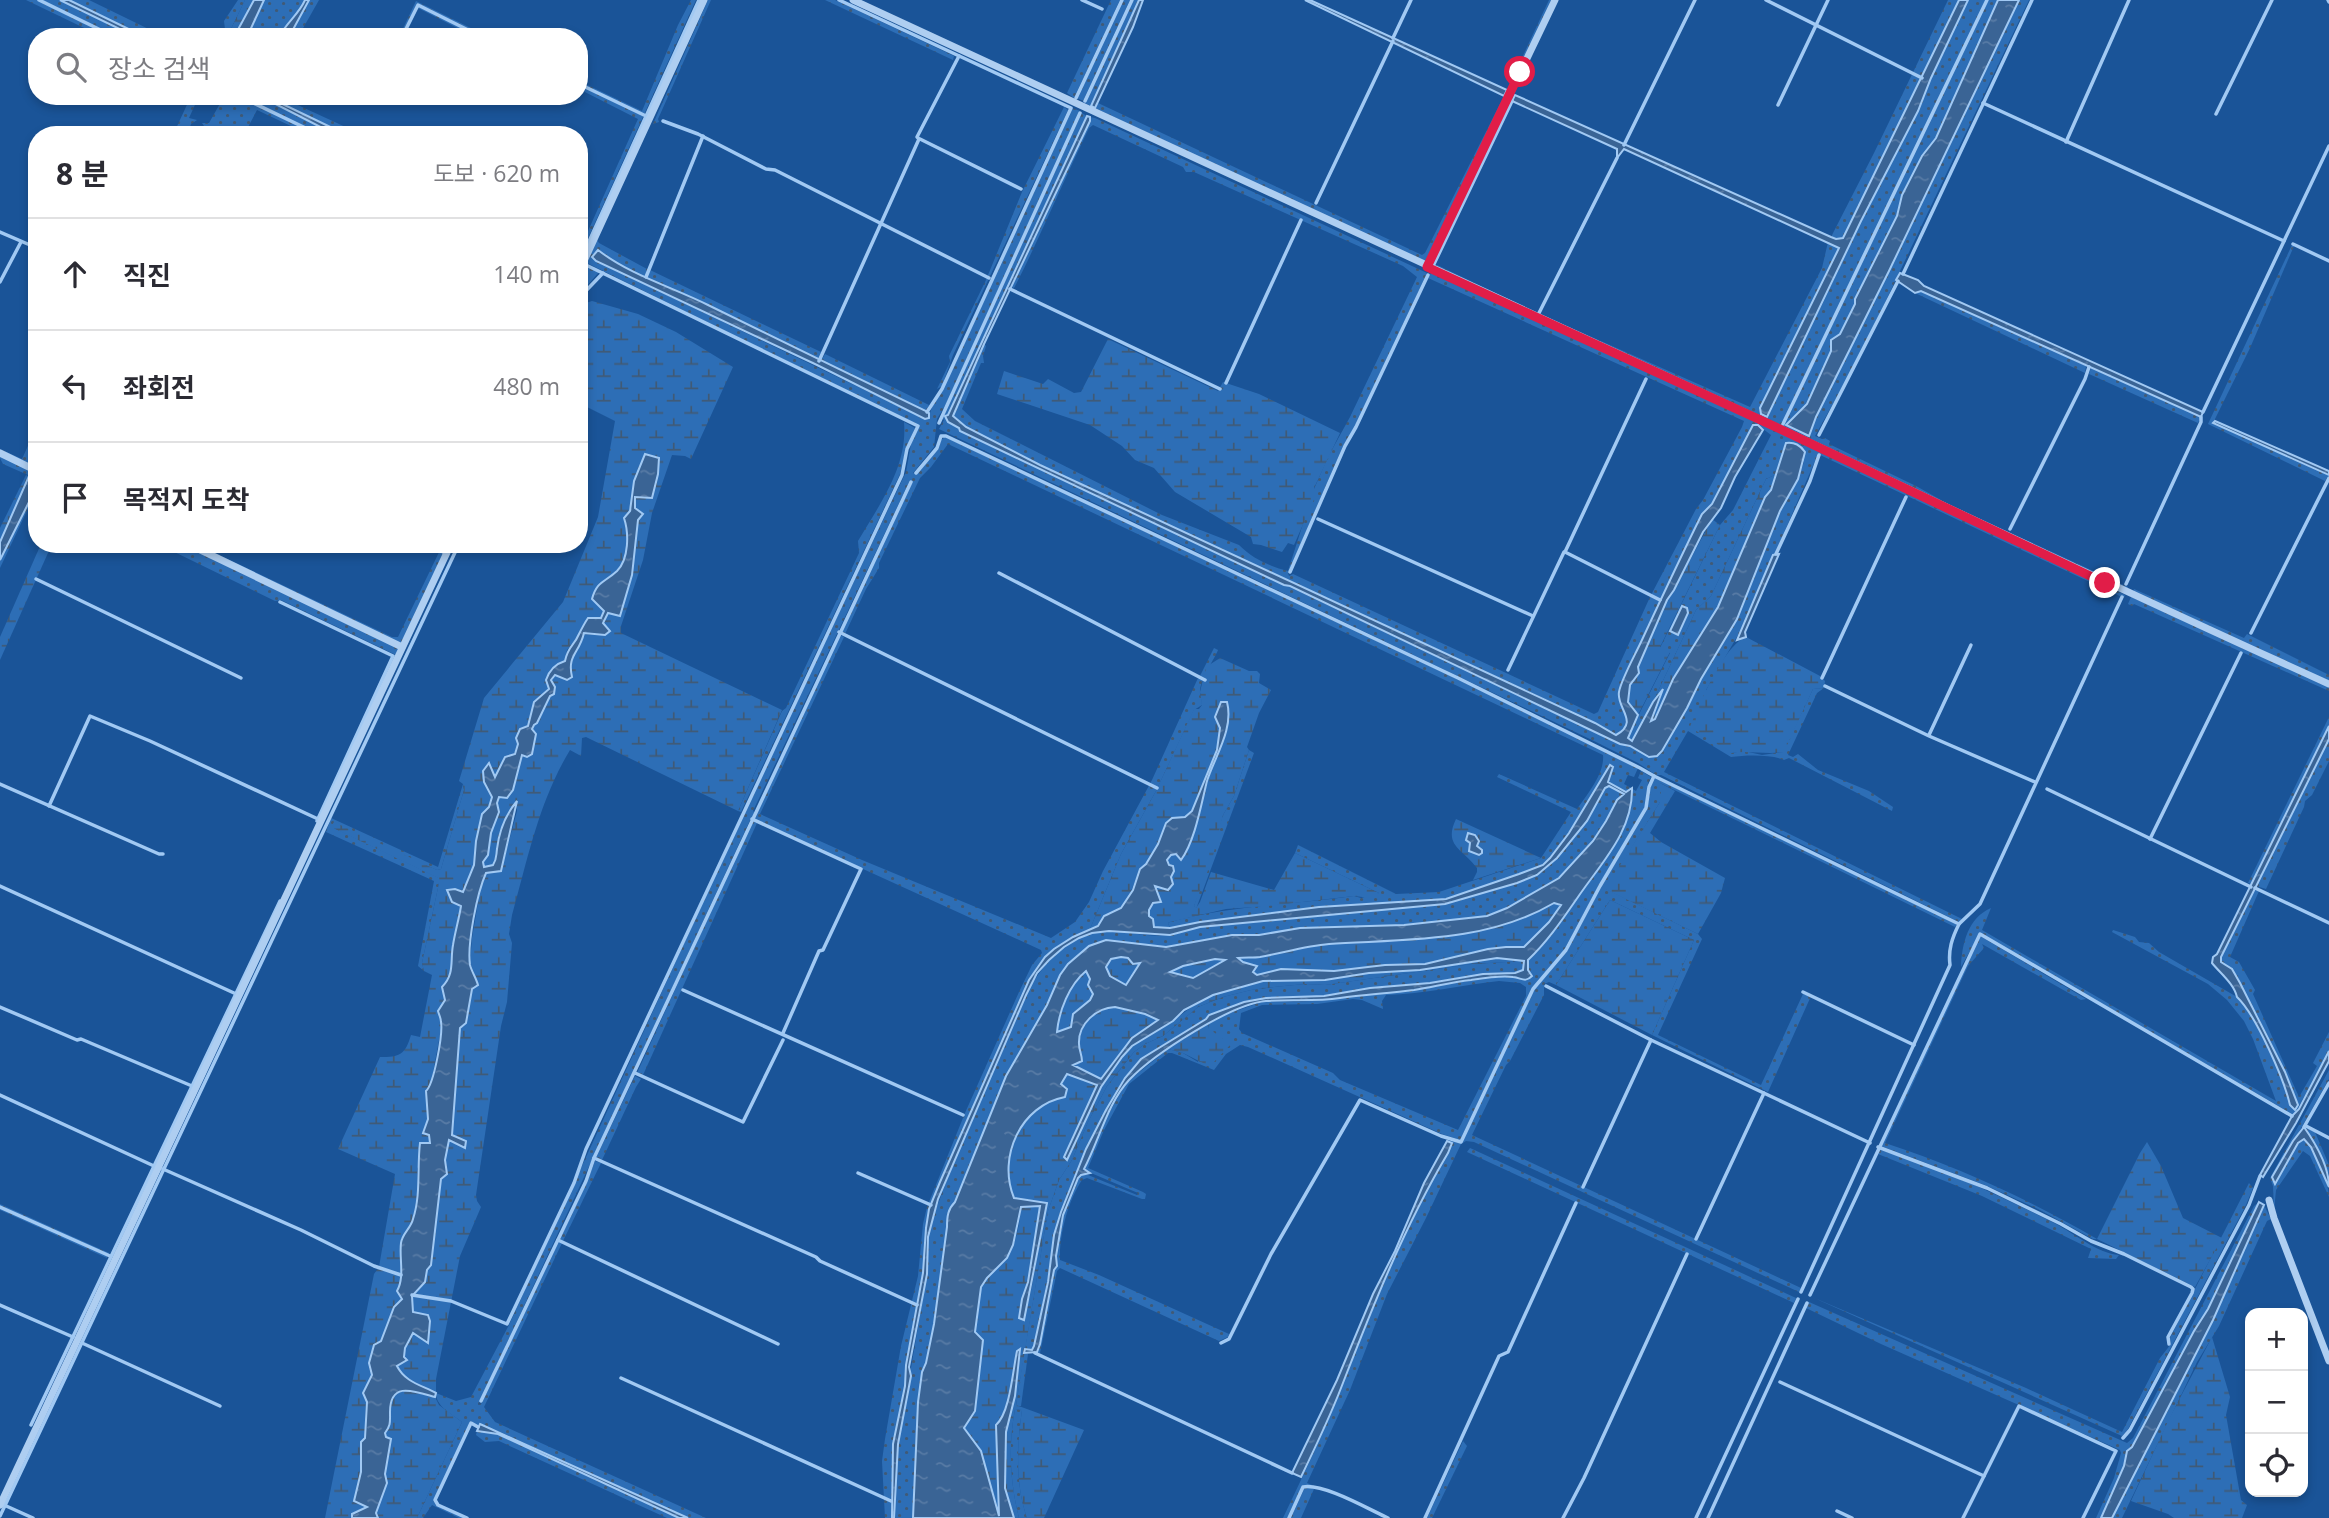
<!DOCTYPE html>
<html lang="ko">
<meta charset="utf-8">
<style>
body{margin:0;font-family:"Open Sans","Noto Sans KR",sans-serif;background:#f7f7f7;color:#2b2b33}
.controls{position:absolute;right:21px;bottom:21px;display:grid;overflow:hidden;border-radius:14px;box-shadow:0 4px 10px #0003}
.controls button{width:63px;height:63px;display:grid;place-items:center;padding:0;border:0;border-bottom:2px solid #e1e1e2;background:#fff;color:#2b2b33;font:35px sans-serif}
.stop{position:absolute;width:21px;height:21px;margin:-16px;border:5px solid #e11d48;border-radius:50%;background:#fff}
.stop.end{background:#e11d48;border-color:#fff;box-shadow:0 2px 7px #0008}
.list{margin:0;padding:0;list-style:none}
h2{display:flex;justify-content:space-between;align-items:center;height:91px;margin:0;padding:0 28px;font-size:30px}
h2 small{font-size:23px;font-weight:400;color:#7c7c81}
.list li{display:grid;grid-template-columns:46px 1fr auto;gap:21px;align-items:center;box-sizing:border-box;height:112px;padding:0 28px;border-top:2px solid #e1e1e2}
.list b{display:block;font-size:26px;white-space:nowrap}
.list em{font-size:23px;font-style:normal;color:#7c7c81}
.icon{flex:none;width:38px;height:38px;fill:none;stroke:currentColor;stroke-width:2;stroke-linecap:round;stroke-linejoin:round}
.map{position:relative;flex:none;width:2329px;height:1518px;overflow:hidden}
.search{position:absolute;background:#fff;box-shadow:0 4px 10px #0003;left:28px;top:28px;width:560px;height:77px;display:flex;align-items:center;gap:18px;box-sizing:border-box;padding:0 24px;border-radius:28px;color:#7c7c81;font-size:26px}
.panel{position:absolute;background:#fff;box-shadow:0 4px 10px #0003;left:28px;top:126px;width:560px;height:427px;border-radius:28px}
.map>svg:first-child{display:block}
</style>
<div class="map">
<svg width="2329" height="1518" viewBox="0 0 2329 1518">
<defs>
<pattern id="grass-dots" width="8" height="8" patternUnits="userSpaceOnUse" patternTransform="scale(1.75)"><rect width="8" height="8" fill="#2d6eb6"/><path d="M2 2h.1M6 6h.1" fill="none" stroke="#405a76" stroke-width="1.8" stroke-linecap="round"/></pattern>
<pattern id="wetland-marsh" width="20" height="14" patternUnits="userSpaceOnUse" patternTransform="scale(1.75)"><rect width="20" height="14" fill="#2d6eb6"/><path d="M1 5h8M5 5V1M11 12h8M15 12V8" fill="none" stroke="#405a76"/></pattern>
<pattern id="water-ripples" width="26" height="14" patternUnits="userSpaceOnUse" patternTransform="scale(1.75)"><rect width="26" height="14" fill="#3a6495"/><path d="M2 4q2-2 4 0t4 0M15 11q2-2 4 0t4 0" fill="none" stroke="#587ba5"/></pattern>
</defs>
<rect width="100%" height="100%" fill="#1a5498"/>
<g fill="url(#grass-dots)" fill-rule="evenodd">
<path d="M26,0H60L136,37H103Z"/>
<path d="M69,0H89L165,37H145Z"/>
<path d="M238,0H245L227,37H221L225,29L224,21Z"/>
<path d="M264,0H305C299,14 286,23 279,37H247Z"/>
<path d="M309,0H319L298,37H289Z"/>
<path d="M691,0H696L584,247L579,244V239L584,240L638,119L579,89V81L642,111L678,25Z"/>
<path d="M708,0H711L658,119L659,122L653,124Z"/>
<path d="M825,0H835L954,56L953,60Z"/>
<path d="M1111,0H1120L1074,98L1067,93Z"/>
<path d="M1123,0H1130L1083,101L1077,98Z"/>
<path d="M1133,0H1139L1091,106L1085,103Z"/>
<path d="M1549,0H1552L1426,260L1421,261L1095,108L1098,103L1422,255L1425,253L1507,90Z"/>
<path d="M1948,0H1959L1843,238L1836,239L1831,237L1874,153Z"/>
<path d="M1968,0H1986L1781,426L1988,0H1998L1936,138L1922,156L1902,195L1897,216L1855,299V304L1807,404L1786,425L1797,432L1809,436L1816,417L1889,271L2019,0H2029L1860,355L1815,436L1822,439L1825,438L1830,441L1829,444L1916,486L1950,505L2128,587L2127,589L1435,267L1437,265L1542,315L1750,407L1822,268L1828,242L1840,248L1760,408L1769,415L1772,405L1793,361L1823,303L1861,221L1918,111L1931,78Z"/>
<path d="M416,1L489,37H475L418,8L404,37H399Z"/>
<path d="M191,96H199L189,118L197,120L191,124L187,135H173Z"/>
<path d="M215,96H260L336,135H310L257,110L247,129L240,126L235,128L231,135H203L206,129L202,123H209L222,100Z"/>
<path d="M266,96H278L363,135H347Z"/>
<path d="M1064,107L1068,110L953,355L942,386L937,389L950,362L949,356L986,280L1022,192Z"/>
<path d="M1072,108L1080,111L946,404L937,419L934,447L913,473L917,474L939,448L941,440L945,437L1457,679L1638,768L1634,777L1628,775L1624,784L1636,791L1642,780L1638,778L1641,771L1651,777L1648,783L1645,807L1599,885L1564,950L1532,988L1460,1140L1442,1134L1248,1047L1240,1045L1226,1054L1214,1070L1172,1053H1168L1129,1084L1104,1130L1088,1168L1143,1192L1146,1194L1145,1199H1142L1087,1178L1082,1180C1068,1201 1059,1235 1060,1260L1099,1275L1229,1334L1228,1337L1219,1341L1060,1268L1057,1271L1040,1353L1037,1352L1063,1215L1078,1178L1081,1175H1088L1137,1195L1138,1193L1084,1170L1106,1118L1127,1082L1168,1049L1183,1053L1198,1062L1209,1029L1208,1024L1224,1015L1265,1001L1301,1002L1339,998L1531,973L1528,970V961L1541,948L1617,842L1626,824L1632,794L1631,789L1626,792L1608,782L1611,773L1608,770L1569,833L1543,865L1455,897L1446,899L1319,907L1200,922L1170,928L1168,923L1170,922C1230,905 1292,905 1354,896L1361,898L1379,893L1295,853L1298,845L1396,894L1439,892L1541,858L1571,812L1497,777L1499,774L1577,809C1587,795 1605,773 1603,755L948,444L931,467L920,478L879,563V568L866,589L845,634L840,632L912,483L909,482L753,811L755,813L840,635L844,637L760,814L862,860L1051,938L1075,922L1089,902L1103,871L1152,780L1198,678L1203,679L1200,676L1214,648L1218,650C1214,660 1199,681 1200,693C1201,697 1202,701 1202,705L1194,710L1156,791L1121,854L1090,929L1063,943L1045,957L1029,980L992,1066L966,1121L929,1209L926,1228L923,1273L906,1365L905,1386L893,1444L892,1518H885L882,1461L885,1439L901,1346L918,1276L923,1224L927,1207L965,1113L1019,992L1032,965L1042,953L1041,950L751,818L478,1405L482,1403L558,1241L562,1243L484,1407L495,1422L706,1518H688L498,1431H492L480,1424L478,1427L471,1421L433,1501L436,1505L464,1518H459L432,1505L423,1518H417L462,1422C452,1414 436,1407 436,1393L456,1401L471,1397L509,1325L744,813L906,472L911,444L920,426L587,263L597,240L599,243L647,269L645,277L607,258L602,253L596,261L925,419L929,418C931,404 942,391 948,379ZM1499,981L1520,983L1526,987V996L1458,1130L1340,1080L1333,1073L1242,1033L1239,1029L1241,1013L1262,1005L1317,1004L1353,999L1362,1000L1383,1009L1382,1001L1386,995C1424,994 1461,985 1499,981Z"/>
<path d="M1082,113L1087,116L948,415H946L961,431L1620,744L1630,746L1649,757L1669,738L1687,708L1701,679L1729,634L1780,511L1798,479L1804,462L1786,443L1777,474L1766,479L1711,596L1696,610L1653,702L1632,742L1627,738L1670,653L1660,648L1720,525L1733,510L1771,435L1758,425L1753,426L1712,504L1702,514L1637,652L1620,703C1627,715 1630,727 1616,735L1595,722L1040,465L966,427L953,416L984,344L986,346L983,356L984,363H981L962,409L975,421L1162,515L1239,545C1253,559 1269,566 1288,571L1314,489L1328,457L1350,417L1417,277L1403,266L1194,172H1186L1183,167L1093,125L1089,128C1063,181 1041,236 1014,288L1011,287L1090,117L1095,118L1427,273L1354,428L1343,446L1288,573L1289,576L1293,574L1594,714L1598,712L1650,597L1696,509L1703,500L1742,427L1744,421L1428,278L1431,273L1759,423L2125,595L2124,598L1818,454L1745,623L1706,690L1731,753L1744,751L1762,755L1783,752L1813,689L1824,688L1817,693L1788,755L1793,757L1798,754L1818,770L1869,791L1893,807L1892,811L1793,760L1789,758L1784,760C1771,754 1745,755 1731,757L1688,731L1664,772L1962,919L1959,922L1661,775H1656L1638,763L1592,740L939,429L944,420L942,418Z"/>
<path d="M2292,245L2294,246L2250,348L2213,423L2329,475L2325,481L2208,424Z"/>
<path d="M585,266L599,272L579,295V279Z"/>
<path d="M650,270L821,352L818,359L706,304L647,278Z"/>
<path d="M1921,290L2086,366L2085,373L1915,293Z"/>
<path d="M825,354L929,405L926,411L821,361Z"/>
<path d="M2091,368L2201,417L2198,423L2089,374Z"/>
<path d="M904,422L915,428L906,448L900,474L741,812L738,811L782,711L786,708L859,553L858,541C879,505 908,467 904,422Z"/>
<path d="M37,426V452L34,459L37,462V479L3,464L0,458V449L22,459Z"/>
<path d="M158,544H196L392,637H398L443,544H448L396,655L281,600L275,601Z"/>
<path d="M2134,589L2244,638L2247,634L2329,675V681L2133,592Z"/>
<path d="M2131,597L2329,686V691L2134,604L2132,606L2128,604Z"/>
<path d="M2329,717V726L2252,884L2248,883Z"/>
<path d="M2329,739V761L2312,795L2305,801L2304,807L2266,889L2256,886Z"/>
<path d="M1249,750L1254,753L1196,909L1194,906L1223,815L1234,796Z"/>
<path d="M1655,778L1957,924L1955,927L1660,783V802L1606,889L1698,934L1702,939L1658,1035L1761,1085L1803,994L1811,996L1768,1092L1652,1035L1694,940L1610,900L1556,985L1549,982L1544,984V995L1510,1061L1506,1065L1472,1135L1801,1288L1799,1292L1474,1142L1466,1141L1461,1144L1426,1218L1387,1294L1350,1390L1307,1483L1312,1485L1311,1487L1314,1489L1301,1518H1291L1306,1485L1302,1486L1288,1518H1283C1303,1476 1323,1434 1340,1391C1373,1310 1403,1228 1448,1153L1452,1143L1447,1140L1461,1143L1534,990L1567,951L1601,887L1647,810L1651,785Z"/>
<path d="M463,784L464,790L441,869L437,870L332,827L439,878V883L422,963L424,971L418,966L434,881L326,832L331,818L438,867Z"/>
<path d="M1609,786L1624,794L1617,800L1606,821L1592,841L1559,878L1507,908L1487,916L1404,925L1300,928L1259,935H1232L1166,947L1144,944L1089,946L1068,964L1060,975L1047,1005L1006,1076L955,1202C948,1209 947,1216 947,1227L934,1324L926,1363L922,1372L916,1432L913,1518H894L898,1444L927,1274L928,1237L933,1217L965,1133L1026,995C1042,964 1070,930 1108,931C1128,931 1149,938 1169,935C1179,934 1190,929 1200,927L1445,904L1517,883L1557,858L1587,821L1605,788Z"/>
<path d="M752,821L757,823L643,1075L637,1073Z"/>
<path d="M2254,890L2259,891L2230,957L2239,962L2255,990L2253,994L2299,1097L2317,1066L2313,1063L2329,1032V1051L2294,1115L1980,933L1961,967C1962,943 1968,918 1991,908L1982,930L2276,1101L2253,1039L2244,1021L2227,1000L2208,984L2112,932L2113,930L2135,937L2139,942L2149,943L2159,952L2237,997C2256,1015 2284,1079 2290,1105H2298L2258,1016L2221,962V957Z"/>
<path d="M1980,936L2086,999L2081,1000L1982,944L1984,948L1968,966L1885,1143C1959,1167 2030,1200 2097,1239H2093L2038,1209L1985,1185L1881,1146L1942,1012Z"/>
<path d="M1524,961L1523,970L1515,973L1483,974L1430,983L1369,988L1324,996L1266,998L1209,1015L1206,1019C1191,1027 1179,1036 1165,1045C1157,1050 1148,1053 1141,1059C1112,1084 1075,1174 1061,1212L1034,1346L1032,1350L1025,1349L1048,1211L1059,1180L1072,1160L1088,1122L1107,1086L1134,1052L1145,1044L1163,1036L1198,1007L1223,997L1251,990L1274,987L1305,984L1325,985L1472,964Z"/>
<path d="M2329,1070V1079L2295,1139L2275,1183L2298,1143L2304,1139C2315,1149 2329,1182 2329,1197L2310,1156L2303,1151L2276,1190L2274,1211L2273,1186L2270,1178Z"/>
<path d="M635,1076L641,1079L636,1087L602,1160L596,1158Z"/>
<path d="M2304,1127L2315,1132L2329,1165V1174L2316,1147Z"/>
<path d="M1470,1148L1796,1298L1794,1303L1467,1152Z"/>
<path d="M1880,1150C1940,1167 2000,1196 2056,1224C2073,1233 2099,1254 2119,1255L2116,1259L2088,1258L2091,1249L1982,1196L1878,1154Z"/>
<path d="M595,1161L601,1163L563,1241L560,1239L587,1182Z"/>
<path d="M2249,1183L2253,1188L2246,1205L2128,1429L2122,1436L1812,1297L2026,1388L2122,1432L2160,1358L2171,1344L2170,1338Z"/>
<path d="M2259,1202L2208,1309L2194,1331L2132,1447L2127,1451L2124,1466L2101,1518H2096L2114,1478L2121,1453L2120,1450L1881,1344L1806,1308L1809,1302L2127,1443L2133,1438L2254,1206Z"/>
<path d="M0,1204L109,1253L107,1258L0,1210Z"/>
<path d="M2264,1205L2271,1219L2267,1221L2219,1326L2197,1362L2122,1518H2112L2213,1320Z"/>
<path d="M1024,1353L1028,1354L1021,1406H1016Z"/>
<path d="M1015,1409L1022,1410C1017,1445 1015,1484 1027,1518H1019C1010,1481 1008,1447 1015,1409Z"/>
<path d="M477,1431L498,1434L679,1518H667L499,1441L485,1442L476,1435Z"/>
<path d="M1463,1441L1467,1446L1432,1518H1427Z"/>
</g>
<g fill="url(#wetland-marsh)">
<path d="M245,0H254L234,37H227Z"/>
<path d="M592,301L638,314L676,332L733,367L691,459L685,456L672,455L652,513L643,560L621,626V633L782,710L738,811L586,737L582,738L581,756L570,750C539,801 528,858 512,915L509,934L512,943L507,1002L501,1026L476,1195L477,1201L481,1207L460,1256L436,1379V1393C421,1385 405,1382 397,1366C405,1356 406,1344 413,1333L427,1342L430,1321L429,1315L413,1312L412,1295C422,1287 422,1274 431,1265L441,1179L447,1174L445,1160L449,1139L466,1147L452,1135L460,1028L466,1023L469,998L476,978L470,962L472,938L481,885L486,873L501,871L517,811V803C505,814 499,833 497,849C496,856 497,859 494,866L484,867L483,862L488,855L491,833L499,812L497,803L499,797L513,790C515,782 517,761 522,755C525,751 531,747 535,743L536,735L532,729C536,720 545,709 549,697C552,689 549,683 555,675L572,677C567,655 579,654 584,633L605,635L602,623L609,613L619,616L632,575L639,512L635,508V497H652L658,474L659,458L643,460C632,479 635,504 625,518C629,533 629,559 617,571C604,583 597,581 592,599L604,611L601,619L594,617L581,628L579,635L567,650L565,661L547,676L549,689L532,711L528,726L520,729L516,738C521,754 508,756 500,766C499,767 496,776 495,777L484,782L492,797L489,807L482,814L476,841L474,865L463,893L455,889L448,891L453,902L461,906L453,942L452,956L453,965L445,1000L438,1011L442,1024L430,1089L426,1092L428,1119L423,1132L429,1135L430,1143L417,1169L418,1187L413,1222L401,1239L402,1298L394,1307L372,1375C365,1387 365,1421 365,1438L361,1442V1472L354,1500L368,1507L353,1514L352,1518H325L374,1274L379,1267L395,1174L338,1149L380,1057C400,1057 405,1055 411,1035L420,1037L432,975L424,971L422,963L439,883L438,878L331,827L334,822L437,870L441,869L464,790L463,784L459,781L484,698L563,602L598,517L615,421L579,403V309L583,304Z"/>
<path d="M1108,339L1218,391L1223,382L1259,394L1340,433L1314,488L1316,495L1294,545L1288,543L1282,552L1261,545L1253,544L1251,537L1175,492L1154,468L1135,460L1122,446L1090,425L997,394L1004,371L1043,384L1048,379L1074,393L1081,392Z"/>
<path d="M1777,474L1718,607L1673,679L1654,719L1651,722L1662,692L1653,702L1696,610L1711,596L1766,479Z"/>
<path d="M26,475L29,476L0,542V528Z"/>
<path d="M37,486L33,498L0,568V560L4,551Z"/>
<path d="M1712,519L1720,525L1660,647L1670,652L1638,715L1628,702L1630,685L1639,673L1638,667L1667,600L1674,590Z"/>
<path d="M41,544H52L0,660V637Z"/>
<path d="M1746,637L1820,676L1825,681L1824,688L1813,689L1784,752C1765,755 1749,750 1731,753L1690,727C1699,705 1724,645 1746,637Z"/>
<path d="M1220,658L1249,671H1257L1260,674L1259,683L1271,690L1259,713L1247,747L1249,750L1234,796L1223,815L1212,860L1194,906L1196,908L1200,902L1211,872L1274,890L1295,853L1379,893L1371,898L1354,896L1268,906L1226,909L1170,922L1168,923L1170,928L1154,927C1149,918 1147,913 1153,903L1161,902L1155,885L1163,888C1168,881 1175,874 1173,866L1169,865L1167,860L1171,855L1176,854L1180,859C1196,838 1200,806 1208,781C1213,762 1225,744 1227,723C1228,717 1227,713 1228,707L1221,702L1215,717L1220,728L1217,750L1192,811L1185,817L1172,818L1166,823L1158,844L1146,864L1140,869L1127,901L1121,908L1104,916L1099,926L1090,929L1121,854L1156,791L1194,709H1199L1202,705L1200,692L1206,667Z"/>
<path d="M1660,783L1675,791L1650,833L1661,842L1725,878L1721,893L1698,934L1605,889L1660,802Z"/>
<path d="M1456,819L1541,858L1473,880L1477,872V868C1463,849 1443,846 1456,819Z"/>
<path d="M1610,900L1694,940L1652,1035L1556,985Z"/>
<path d="M1554,903L1561,905L1549,922L1524,947H1506L1488,949L1425,964L1385,965L1334,971L1281,969L1257,975L1253,973L1257,966L1243,962L1238,957C1267,957 1294,948 1323,945C1403,936 1481,945 1554,903Z"/>
<path d="M1121,957L1141,963L1127,986L1110,976L1106,967L1111,959Z"/>
<path d="M1497,958L1524,961L1472,964L1325,985L1305,984L1274,987L1251,990L1223,997L1198,1007L1163,1036L1145,1044L1134,1052L1125,1063L1107,1086L1088,1122L1072,1160L1059,1180L1048,1211L1016,1405L1084,1430L1044,1518H1027C1015,1484 1017,1445 1022,1410L1015,1409C1008,1447 1010,1481 1019,1518H1014L1005,1488L1006,1432L1015,1396L1020,1350L1001,1422L996,1425L1000,1518L981,1451L964,1428L975,1411L983,1340L975,1332C977,1318 977,1301 981,1288C985,1276 998,1269 1006,1259C1016,1246 1020,1222 1021,1207L1040,1206L1028,1282L1022,1299L1019,1317L1023,1320C1036,1283 1037,1242 1047,1204L1014,1198C998,1159 1018,1113 1057,1099L1060,1084L1067,1073L1097,1085L1064,1157L1067,1160L1101,1087L1122,1057L1132,1046L1173,1021L1198,1002L1213,995L1263,981L1325,980L1369,973L1420,970Z"/>
<path d="M1215,959L1226,960L1193,978L1169,972L1183,966Z"/>
<path d="M1086,971L1090,979L1088,985L1093,994L1090,1000L1073,1014L1071,1027L1056,1033C1060,1010 1068,986 1086,971Z"/>
<path d="M1115,1007L1145,1014L1158,1020L1132,1038L1101,1080L1072,1065L1081,1052C1075,1030 1092,1008 1115,1007Z"/>
<path d="M1208,1024L1209,1029L1231,1044L1214,1062L1207,1065L1183,1053L1168,1049Z"/>
<path d="M2147,1142L2161,1166L2183,1218L2222,1238L2195,1287L2097,1239L2140,1153Z"/>
<path d="M2212,1337L2230,1397L2226,1415L2241,1500L2247,1505L2242,1518H2174L2168,1514L2131,1501L2170,1417Z"/>
<path d="M402,1390L435,1397L439,1405L462,1422L417,1518H378L376,1513L387,1483L385,1474L391,1439L386,1437L385,1433C396,1419 382,1399 402,1390Z"/>
</g>
<g fill="url(#water-ripples)" stroke="#a1c9f3" stroke-width="2" fill-rule="evenodd">
<path d="M60,0H69L145,37H136Z"/>
<path d="M254,0H264L247,37H234Z"/>
<path d="M305,0H309L289,37H279C286,23 299,14 305,0Z"/>
<path d="M1139,0H1143L1133,27L1095,108L1091,106Z"/>
<path d="M1305,0H1310L1507,90L1504,96Z"/>
<path d="M1959,0H1968L1931,78L1918,111L1861,221L1767,417L1761,414L1760,408L1839,248L1624,149L1617,158V149L1512,101L1515,95L1831,237L1836,239L1843,238Z"/>
<path d="M1998,0H2019L1889,271L1816,417L1809,436L1786,425L1807,404L1831,351V340L1840,334L1855,304V299L1897,216L1902,195L1922,156L1936,138Z"/>
<path d="M260,96H266L347,135H336Z"/>
<path d="M1087,116L1090,117V121L984,344L953,416L966,427L1040,465L1595,723L1616,735C1640,722 1616,708 1619,692C1621,680 1635,655 1641,642C1661,599 1681,556 1702,514L1712,504L1753,425H1758L1763,430L1735,477L1721,508L1703,532L1674,590L1667,600L1638,667L1639,673L1630,685L1628,702L1638,715L1628,738L1632,741L1653,702L1663,689L1651,721L1655,719L1673,679L1718,607L1765,497L1771,490L1786,443C1795,442 1800,445 1805,452L1798,479L1780,511L1737,619L1701,679L1687,708L1662,751L1657,756L1649,757L1630,746L1620,744L1290,586L1284,585L960,431L959,428L948,422L945,416L948,415Z"/>
<path d="M598,250C630,275 672,287 708,305C781,341 853,376 926,411L929,413V418L925,419L817,365L596,261L592,257Z"/>
<path d="M1900,273L1918,280L1924,286L2203,412L2201,417L1921,291L1915,293L1896,280Z"/>
<path d="M2215,421L2329,471V475L2213,423Z"/>
<path d="M645,454L659,458L658,474L652,498L635,497V508L643,514L638,520L632,575L620,616L608,613L603,623L610,631L605,635L584,633C579,654 567,655 572,677L567,680L555,675L551,680L555,687L554,694L550,696L537,723L534,725L532,729L536,734L532,754L527,757L522,755L513,790L507,798L499,797L497,803L499,812L491,833L488,855L483,862L484,867L493,865C497,859 496,856 497,849C499,832 506,814 517,801L501,871L486,873C477,893 467,944 470,965C472,972 476,978 478,985L472,989L466,1023L460,1028L452,1135L466,1141L465,1148L449,1140L445,1160L447,1174L441,1179L431,1265L427,1270L425,1282L412,1296L413,1312L428,1315L430,1321L428,1343L413,1333L405,1348L404,1357L407,1360L397,1366C405,1382 421,1385 436,1393L435,1397C414,1391 390,1381 390,1412C390,1422 391,1425 385,1433L386,1437L391,1439L385,1474L387,1483L376,1513L378,1518H352V1514L367,1507L354,1501L361,1472V1442L365,1438L367,1402L363,1393L372,1375L369,1363L374,1345L381,1341L394,1307L402,1299L397,1291C405,1277 399,1258 401,1243C402,1234 411,1228 413,1219C421,1195 417,1168 420,1143H430L429,1135L423,1133L428,1119L426,1091C434,1084 443,1034 441,1022C441,1018 439,1015 438,1011L445,1000L442,987C455,974 450,961 453,945C455,932 459,919 461,906L452,902L447,890L455,889L463,892L474,865L476,841L482,814L489,807L492,797L484,782L483,771L489,763L495,777L505,757L515,754L518,744L516,738L520,729L528,726L534,702L549,689L546,680C549,671 555,664 565,661C568,646 574,646 579,634C582,628 584,624 588,618H601L604,611L592,599C597,581 604,583 617,571C629,559 629,533 624,518L630,511L634,481Z"/>
<path d="M29,476L36,477L37,486L0,560V542Z"/>
<path d="M1779,554L1745,632L1746,637L1737,640L1773,555Z"/>
<path d="M1682,606L1687,608L1688,613L1678,635L1670,631Z"/>
<path d="M1221,702H1227C1234,729 1215,756 1207,781C1201,805 1195,841 1181,860L1176,854L1171,855L1167,860L1169,865L1173,866L1174,871L1171,877L1173,884L1168,890L1155,886L1161,902L1153,903L1149,910V916L1153,919L1154,927L1170,928L1200,922L1319,907L1446,899L1519,874L1543,865L1550,858L1569,833L1610,765L1613,767L1608,782L1626,792L1632,788C1633,831 1602,862 1578,897C1562,920 1548,941 1528,960V970L1532,976C1525,983 1522,978 1513,977C1501,975 1484,978 1471,980C1452,982 1433,987 1414,990C1389,993 1364,995 1340,998C1314,1002 1291,999 1266,1001C1231,1004 1154,1054 1129,1080C1107,1104 1099,1141 1084,1169L1090,1173L1081,1175L1078,1178L1063,1215L1056,1256L1057,1266L1054,1270L1040,1344L1037,1352L1024,1353L1025,1349L1032,1350L1034,1346L1048,1282L1054,1235L1061,1212L1086,1149L1106,1110L1125,1078L1141,1059L1206,1019L1209,1015L1244,1002L1266,998L1324,996L1370,988L1430,983L1483,974L1515,973L1523,970L1524,961L1497,958L1420,970L1369,973L1325,980L1263,981L1213,995L1184,1010L1173,1021L1132,1046L1122,1057L1101,1087L1067,1160L1064,1157L1097,1085L1067,1074L1061,1084L1067,1089L1065,1097C1021,1105 997,1157 1014,1198L1047,1203L1024,1320L1019,1318L1022,1299L1028,1282L1040,1206L1021,1207L1013,1245L1007,1258L987,1278L981,1287L975,1332L983,1340L975,1411L964,1428L981,1451L999,1516L996,1425C1010,1413 1013,1369 1017,1351L1020,1349L1015,1396L1006,1432L1005,1488L1014,1518H913L918,1402L922,1372L926,1363L934,1324L947,1227C947,1216 948,1209 955,1202L1006,1076L1047,1005L1060,975L1068,964L1089,946L1106,940L1166,947L1232,935H1259L1300,928L1404,925L1487,916L1507,908L1559,878L1593,841L1606,821L1617,800L1624,794L1609,786L1605,788L1587,821L1557,858L1537,875L1517,883L1445,904L1200,927L1170,935L1109,931L1092,933L1079,938L1064,947L1049,960L1037,973L1026,995L938,1199L928,1237L927,1274L909,1367L911,1376L898,1444L894,1518H892L893,1444L905,1386L906,1365L923,1273L926,1228L929,1209L940,1182L1029,980L1045,957L1054,949L1073,937L1098,926L1104,916L1121,908L1133,890L1140,869L1146,864L1158,844L1166,823L1172,818L1185,817L1192,811L1217,750L1220,728L1215,717ZM1554,903L1561,905L1549,922L1524,947H1506L1488,949L1425,964L1385,965L1334,971L1281,969L1257,975L1253,972L1257,966L1243,962L1238,958C1245,957 1253,958 1260,957C1283,953 1305,946 1329,944C1405,939 1486,943 1554,903ZM1121,957L1128,958L1133,964L1140,963L1126,985L1110,976L1106,967L1111,959ZM1215,959L1225,960L1193,978L1170,972L1183,966ZM1086,971L1090,979L1088,985L1093,994L1090,1000L1073,1014L1071,1027L1057,1032C1059,1011 1069,985 1086,971ZM1115,1007L1145,1014L1158,1020L1132,1038L1101,1079L1073,1065L1082,1061C1082,1055 1079,1050 1079,1044C1078,1024 1096,1008 1115,1007Z"/>
<path d="M2329,726V739L2221,957V962L2232,969L2240,983L2285,1072L2298,1105L2295,1110L2290,1105C2284,1079 2256,1015 2237,997C2234,984 2221,974 2212,963L2213,957L2217,954Z"/>
<path d="M1468,833L1475,835L1479,841L1477,846L1482,850V853L1479,855L1469,851L1470,843L1466,840Z"/>
<path d="M2329,1051V1061L2296,1123L2263,1177L2260,1175L2292,1116L2299,1109Z"/>
<path d="M2304,1127C2316,1144 2329,1166 2329,1187L2311,1147L2304,1139L2298,1143L2275,1184L2272,1177L2293,1141Z"/>
<path d="M1447,1141L1452,1143L1448,1153C1404,1227 1372,1308 1341,1388C1329,1419 1315,1448 1301,1477L1292,1473L1337,1380L1373,1294L1395,1251L1424,1183Z"/>
<path d="M2259,1202L2264,1205L2213,1320L2112,1518H2101L2124,1466L2127,1451L2132,1447L2194,1331L2208,1309Z"/>
<path d="M480,1424L688,1518H679L498,1434L477,1431Z"/>
</g>
<g fill="none" stroke-linecap="round" stroke-linejoin="round">
<g stroke="#a1c9f3" stroke-width="3.5">
<path d="M39,0L115,37"/>
<path d="M839,0L1071,108L942,389L927,412"/>
<path d="M1082,0L1102,9"/>
<path d="M1766,0L1922,78"/>
<path d="M2328,0L2329,2"/>
<path d="M402,37L418,5L482,37"/>
<path d="M1393,38L1411,0"/>
<path d="M579,84L646,116"/>
<path d="M239,96L320,135"/>
<path d="M1076,98L1122,0"/>
<path d="M1085,101L1132,0"/>
<path d="M1983,103L2284,241"/>
<path d="M1778,105L1828,0"/>
<path d="M2216,114L2272,0"/>
<path d="M663,121L698,134L766,169L775,170L989,278"/>
<path d="M920,139L1021,189"/>
<path d="M2066,142L2129,0"/>
<path d="M1624,145L1695,0"/>
<path d="M1316,203L1393,41"/>
<path d="M0,232L37,248"/>
<path d="M2293,244L2329,261"/>
<path d="M586,248L699,0"/>
<path d="M1434,264L1512,101"/>
<path d="M1903,274L2032,0"/>
<path d="M646,277L703,136"/>
<path d="M0,282L21,242"/>
<path d="M1010,289L1220,389"/>
<path d="M579,298L603,273"/>
<path d="M1539,313L1617,158"/>
<path d="M819,361L919,139L917,137L959,56"/>
<path d="M1646,379L1565,552L1660,600"/>
<path d="M1226,383L1301,220"/>
<path d="M2203,412L2329,146"/>
<path d="M939,423L1080,113"/>
<path d="M1783,424L1987,0"/>
<path d="M1819,435L1898,281"/>
<path d="M916,473L937,448L941,436H946L1458,678L1640,768L1654,776L1649,787L1646,808L1600,886L1566,950L1533,989L1461,1142L1441,1136L1360,1100L1271,1254L1229,1339L1221,1343"/>
<path d="M1318,519L1533,616"/>
<path d="M2010,529L2085,379L2089,367"/>
<path d="M428,544L445,553"/>
<path d="M1776,554L1810,481L1819,455"/>
<path d="M1290,572L1345,446L1356,427L1428,275"/>
<path d="M999,573L1205,680"/>
<path d="M36,579L241,678"/>
<path d="M2126,584L2201,422V417"/>
<path d="M280,602L393,656L317,821"/>
<path d="M839,632L1157,788"/>
<path d="M2251,633L2329,478"/>
<path d="M1508,670L1564,552"/>
<path d="M1822,678L1906,497"/>
<path d="M1825,686L1929,736L2035,782"/>
<path d="M1929,735L1971,645"/>
<path d="M1654,776L1959,924C1952,938 1948,950 1950,965L1801,1292"/>
<path d="M0,784L159,854H163"/>
<path d="M2047,789L2251,887"/>
<path d="M49,806L90,716L150,741L318,819"/>
<path d="M752,819L861,869L823,950L819,951L783,1033"/>
<path d="M2150,839L2241,653"/>
<path d="M0,886L234,993"/>
<path d="M2255,888L2329,923"/>
<path d="M1959,924L1980,904L2122,597"/>
<path d="M1546,986L1651,1040L1870,1143"/>
<path d="M683,990L963,1115"/>
<path d="M1803,992L1914,1045"/>
<path d="M0,1007L77,1040L81,1039L192,1086"/>
<path d="M635,1073L743,1122L783,1040"/>
<path d="M0,1095L154,1166"/>
<path d="M2306,1126L2329,1138"/>
<path d="M2304,1127L2329,1083"/>
<path d="M1878,1147L1987,1188L2061,1224L2091,1241L2124,1254L2191,1287L2193,1289L2192,1293L2168,1337L2169,1344"/>
<path d="M594,1158L816,1257L820,1261L917,1305"/>
<path d="M163,1169L301,1230L374,1266L401,1275"/>
<path d="M858,1173L931,1205"/>
<path d="M1583,1187L1651,1040"/>
<path d="M0,1207L110,1256"/>
<path d="M1696,1239L1764,1093"/>
<path d="M558,1240L778,1344"/>
<path d="M412,1295L451,1301L507,1324L574,1183L586,1149L902,475L907,449L918,426L586,265"/>
<path d="M1810,1295L1980,934L2292,1116"/>
<path d="M0,1305L73,1337"/>
<path d="M82,1343L220,1406"/>
<path d="M1035,1353L1292,1473"/>
<path d="M621,1378L891,1501"/>
<path d="M1780,1382L1984,1476"/>
<path d="M481,1401L586,1181L594,1158L911,482"/>
<path d="M31,1425L280,901"/>
<path d="M2123,1438L2130,1430L2249,1205L2260,1176"/>
<path d="M4,1505L33,1518"/>
<path d="M1837,1511L1852,1518"/>
<path d="M0,1516L459,544"/>
<path d="M467,1518L438,1505L435,1500L471,1423L478,1427"/>
<path d="M1289,1518L1303,1487C1323,1483 1368,1509 1388,1518"/>
<path d="M1425,1518L1499,1356L1508,1352L1576,1203"/>
<path d="M1563,1518L1584,1478L1687,1254"/>
<path d="M1696,1518L1798,1299"/>
<path d="M1708,1518L1807,1303"/>
<path d="M1963,1518L2019,1406L2116,1451L2083,1518"/>
</g>
<g stroke="#aecef1" stroke-width="7">
<path d="M853,0C1161,145 1472,285 1781,429C1963,515 2145,601 2329,684"/>
<path d="M1427,267L1555,0"/>
<path d="M579,272L704,0"/>
<path d="M0,453L37,471"/>
<path d="M188,544L402,647"/>
<path d="M2269,1200L2274,1218L2329,1361"/>
<path d="M0,1505L451,544"/>
</g>
</g>
<g fill="none" stroke-linecap="round" stroke-linejoin="round">
<path stroke="#e11d48" stroke-width="9" d="M1520,72L1427,267L1780,429L2105,583"/>
</g>
</svg>
<div class="controls">
<button>+</button>
<button>−</button>
<button><svg class="icon" aria-label="locate" viewBox="0 0 24 24"><circle cx="12" cy="12" r="6"/><path d="M12 2v4M12 18v4M2 12h4M18 12h4"/></svg></button>
</div>
<div class="stop" style="left:1520px;top:72px"></div>
<div class="stop end" style="left:2105px;top:583px"></div>
<div class="search"><svg class="icon" aria-label="search" viewBox="0 0 24 24"><circle cx="10" cy="10" r="6"/><path d="M15 15l6 6"/></svg>장소 검색</div>
<section class="panel">
<h2>8 분<small>도보 · 620 m</small></h2>
<ul class="list">
<li><svg class="icon" aria-label="ahead" viewBox="0 0 24 24"><path d="M12 20V5M6 11l6-6 6 6"/></svg><div><b>직진</b></div><em>140 m</em></li>
<li><svg class="icon" aria-label="left" viewBox="0 0 24 24"><path d="M17 20v-9H6M10 6l-5 5 5 5"/></svg><div><b>좌회전</b></div><em>480 m</em></li>
<li><svg class="icon" aria-label="arrive" viewBox="0 0 24 24"><path d="M6 21V4h12l-3 4 3 4H6"/></svg><div><b>목적지 도착</b></div></li>
</ul>
</section>
</div>
